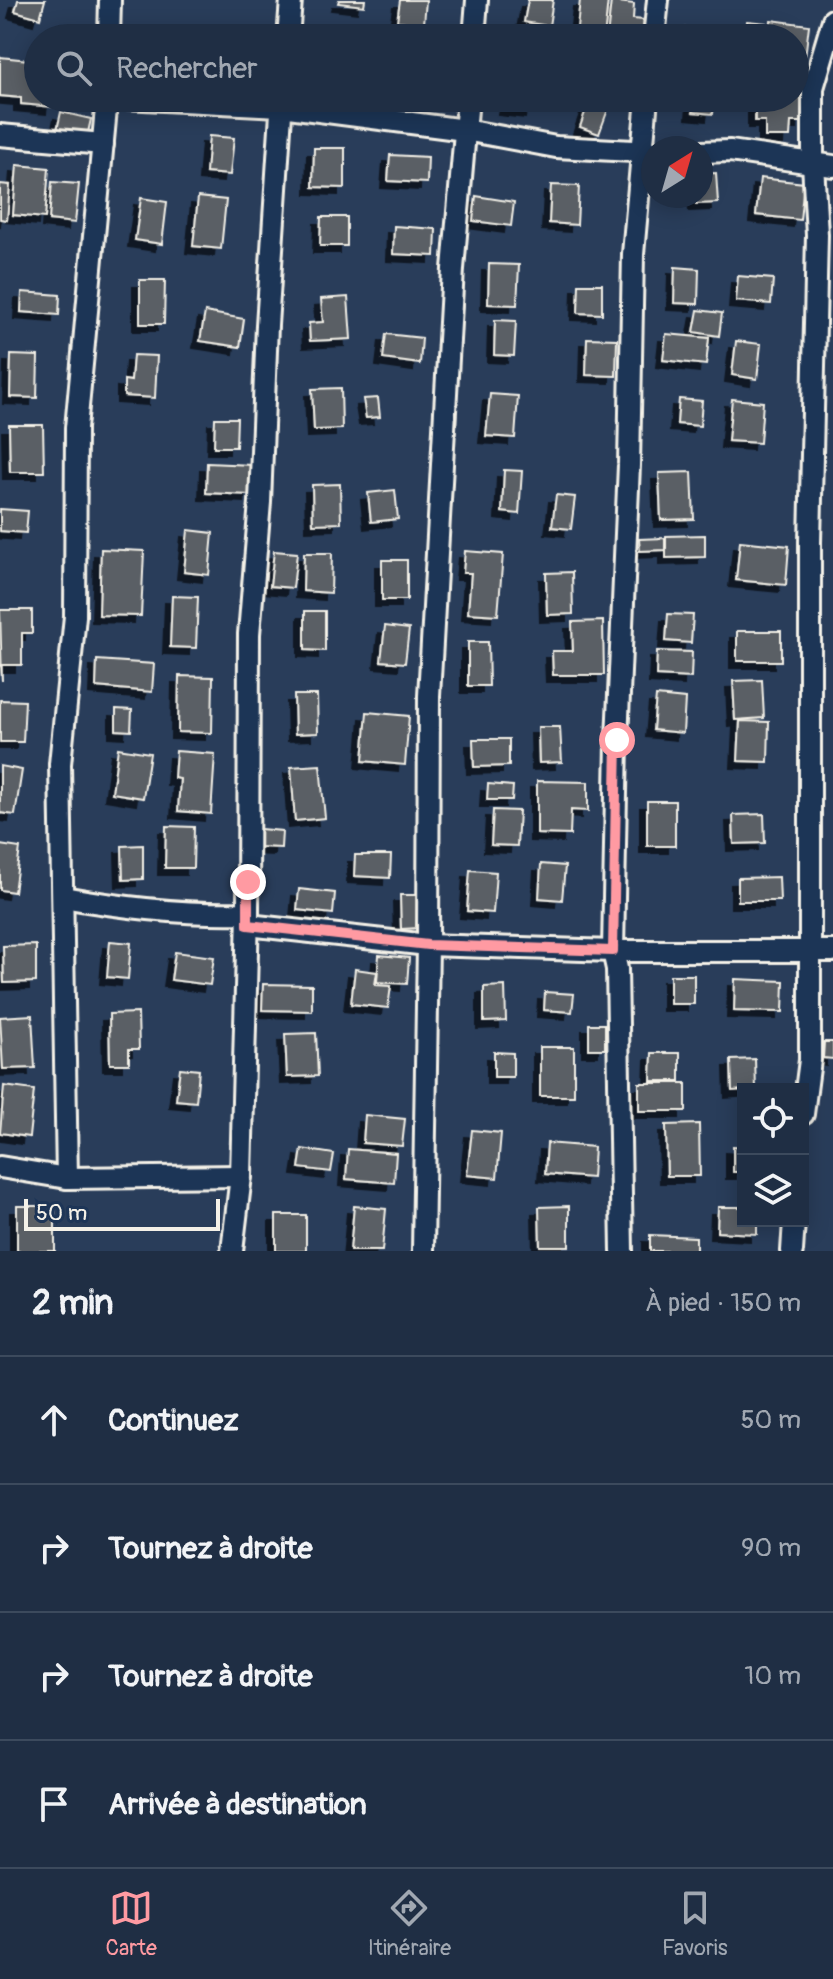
<!DOCTYPE html>
<html lang="fr">
<meta charset="utf-8">
<style>
body{margin:0;font-family:Pangolin,sans-serif;background:#2c3a4f;color:#f1f3f6}
.controls{position:absolute;right:24px;bottom:24px;display:grid;overflow:hidden;border-radius:0px;box-shadow:0 4px 20px #0003}
.controls button{width:72px;height:72px;display:grid;place-items:center;padding:0;border:0;border-bottom:2px solid #3c4a5d;background:#1f2e44;color:#f1f3f6;font:40px sans-serif}
.compass{position:absolute;left:641px;top:136px;width:72px;height:72px;border-radius:50%;background:#1f2e44;box-shadow:0 4px 20px #0003;rotate:37deg}
.scale{position:absolute;left:24px;bottom:20px;width:196px;box-sizing:border-box;padding-left:8px;border:4px solid #f4f1e8;border-top:0;font-size:22px;line-height:28px;white-space:nowrap;color:#f4f1e8;-webkit-text-stroke:6px #1d3557;paint-order:stroke}
.stop{position:absolute;width:24px;height:24px;margin:-18px;border:6px solid #ff9aa2;border-radius:50%;background:#fff}
.stop.end{background:#ff9aa2;border-color:#fff;box-shadow:0 2px 8px #0008}
.list{margin:0;padding:0;list-style:none}
h2{display:flex;justify-content:space-between;align-items:center;height:104px;margin:0;padding:0 32px;font-size:34px}
h2 small{font-size:26px;font-weight:400;color:#a1a8b2}
.list li{display:grid;grid-template-columns:52px 1fr auto;gap:24px;align-items:center;box-sizing:border-box;height:128px;padding:0 32px;border-top:2px solid #3c4a5d}
.list b{display:block;font-size:30px;white-space:nowrap}
.list em{font-size:26px;font-style:normal;color:#a1a8b2}
.icon{flex:none;width:44px;height:44px;fill:none;stroke:currentColor;stroke-width:2;stroke-linecap:round;stroke-linejoin:round}
.map{position:relative;flex:none;width:833px;height:1251px;overflow:hidden}
.search{position:absolute;background:#1f2e44;box-shadow:0 4px 20px #0003;left:24px;right:24px;top:24px;height:88px;display:flex;align-items:center;gap:20px;box-sizing:border-box;padding:0 28px;border-radius:44px;color:#a1a8b2;font-size:30px}
.sheet{height:616px;background:#1f2e44}
nav{display:flex;justify-content:space-around;align-items:center;box-sizing:border-box;height:112px;border-top:2px solid #3c4a5d;background:#1f2e44;font-size:22px;color:#a1a8b2}
nav a{display:grid;justify-items:center;gap:4px}
nav .on{color:#ff9aa2}
.map>svg:first-child{display:block}
</style>
<div class="map">
<svg width="833" height="1251" viewBox="0 0 833 1251">
<defs>
<filter id="shadow"><feDropShadow dx="-7" dy="7" stdDeviation="0" flood-color="#0009"/></filter>
</defs>
<rect width="100%" height="100%" fill="#293d5a"/>
<filter id="ink" filterUnits="userSpaceOnUse"><feTurbulence type="fractalNoise" baseFrequency=".0125" numOctaves="2"/><feDisplacementMap in="SourceGraphic" scale="16" xChannelSelector="R" yChannelSelector="G"/><feConvolveMatrix kernelMatrix="1 2 1 2 8 2 1 2 1" color-interpolation-filters="sRGB"/></filter>
<g filter="url(#ink)">
<g fill="#5a5f65" stroke="#f4f1e8" stroke-width="2" filter="url(#shadow)">
<path d="M18,0H45L40,18L15,11Z"/>
<path d="M339,0H365L364,6L338,3Z"/>
<path d="M400,0H426L424,24L397,21Z"/>
<path d="M528,0H553L549,26L524,22Z"/>
<path d="M580,0H608L604,38H576Z"/>
<path d="M611,1L634,4L633,19L644,20L642,38H607Z"/>
<path d="M771,20L809,25L803,74L795,73V38H769Z"/>
<path d="M747,21L766,23L765,38H745Z"/>
<path d="M686,28L720,35L719,38H685Z"/>
<path d="M139,31L180,37V38H138Z"/>
<path d="M0,57L38,61V98H54L53,107L21,104V98L0,96Z"/>
<path d="M795,88H805L804,122H791L790,137H765V121H755V98H795Z"/>
<path d="M507,98H534L532,111L505,108Z"/>
<path d="M590,98L610,104L599,134L580,127Z"/>
<path d="M694,98H715L713,114L693,112Z"/>
<path d="M61,112L91,119L87,137L57,130Z"/>
<path d="M209,136L234,138L230,175L206,173Z"/>
<path d="M314,148H345V188L313,187Z"/>
<path d="M390,155L428,157L427,183L388,181Z"/>
<path d="M17,165L49,168L45,218L13,215Z"/>
<path d="M716,173L718,203L696,204L695,196H701V174Z"/>
<path d="M760,178L804,183L800,220L756,215Z"/>
<path d="M52,182L79,184L75,223L49,220Z"/>
<path d="M0,184L10,185L7,220L0,219Z"/>
<path d="M551,185L579,186L577,225L549,223Z"/>
<path d="M476,196L514,202L511,226L473,221Z"/>
<path d="M198,197L226,200L221,249L193,246Z"/>
<path d="M141,198L167,202L162,244L135,240Z"/>
<path d="M321,217H347V246H320Z"/>
<path d="M394,226L436,229L435,256L393,254Z"/>
<path d="M489,264L519,265L517,305L488,304Z"/>
<path d="M675,267L699,269L698,304L674,303Z"/>
<path d="M738,276L773,279L771,304L736,301Z"/>
<path d="M140,280H165L164,324H140Z"/>
<path d="M579,284H602V314L578,313Z"/>
<path d="M22,292L60,295L59,315L21,312Z"/>
<path d="M348,297L351,339L310,341L309,323L323,322L321,299Z"/>
<path d="M698,310L722,313L719,336L694,332Z"/>
<path d="M205,312L244,319L240,347L200,341Z"/>
<path d="M495,320L516,321L514,356L494,355Z"/>
<path d="M386,334L422,338L420,364L383,359Z"/>
<path d="M666,334L709,338L706,365L663,360Z"/>
<path d="M587,338L617,339L616,376L586,375Z"/>
<path d="M736,341L761,344L757,379L732,375Z"/>
<path d="M11,355L38,356L37,398L10,397Z"/>
<path d="M133,355L157,356L155,398L124,396V380L131,381Z"/>
<path d="M341,388L342,429L314,430L312,389Z"/>
<path d="M490,394L518,396L515,438L486,436Z"/>
<path d="M378,398L380,417L366,418L363,399Z"/>
<path d="M679,399L702,401L700,426L677,424Z"/>
<path d="M732,399L763,402L760,443L728,441Z"/>
<path d="M215,418H237L236,447H214Z"/>
<path d="M9,425H43L44,472H10Z"/>
<path d="M207,463L252,465L251,495L206,493Z"/>
<path d="M504,470L522,471L519,514L502,512Z"/>
<path d="M692,472L694,519L661,520L659,473Z"/>
<path d="M340,484L341,523L313,524L312,485Z"/>
<path d="M395,490L398,519L371,522L368,493Z"/>
<path d="M556,495L575,497L571,529L552,527Z"/>
<path d="M0,509L28,511L26,533L0,531Z"/>
<path d="M188,530L213,533L209,575L184,572Z"/>
<path d="M705,535V557L666,558V536Z"/>
<path d="M665,538V550L640,551L639,539Z"/>
<path d="M740,541L789,546L786,585L736,580Z"/>
<path d="M101,549L144,551L141,616L99,615Z"/>
<path d="M274,551L297,553L293,588L270,586Z"/>
<path d="M465,551L503,554L498,615L468,613L471,573H463Z"/>
<path d="M304,553H332L331,593L303,591Z"/>
<rect x="382" y="560" width="25" height="40"/>
<path d="M572,572L573,614L547,615L546,573Z"/>
<path d="M172,596L198,597L196,648L170,647Z"/>
<path d="M0,610H32V633H22V665H1L2,681Z"/>
<path d="M305,611H325V651L305,650Z"/>
<path d="M668,614L693,615L691,643L666,641Z"/>
<path d="M603,621L604,675H553L552,651H573L572,622Z"/>
<path d="M385,626L409,629L405,663L381,661Z"/>
<rect x="737" y="631" width="44" height="30"/>
<path d="M468,642H488L489,686H468Z"/>
<path d="M657,651L692,652L691,678L656,676Z"/>
<path d="M97,660L154,664L152,692L96,687Z"/>
<path d="M179,676L213,677L212,733L178,732Z"/>
<path d="M762,680L764,718L735,720L733,681Z"/>
<path d="M294,695H317L318,733L295,734Z"/>
<path d="M656,696L685,699L683,733L653,730Z"/>
<path d="M0,700L25,701L23,742H0Z"/>
<path d="M116,709L132,710L131,731L116,730Z"/>
<path d="M367,712L409,716L405,765L363,761Z"/>
<path d="M740,721L769,722L768,762L738,761Z"/>
<path d="M538,727H560L562,762L539,763Z"/>
<path d="M473,739H509V766L474,767Z"/>
<path d="M118,748L150,753L143,798L112,793Z"/>
<path d="M176,751L215,754L211,814L178,811L180,779L174,778Z"/>
<path d="M320,765L325,818L295,821L291,767Z"/>
<path d="M0,766L22,770L15,815L0,813Z"/>
<path d="M537,781L588,782V811L571,810L570,835L537,834Z"/>
<path d="M488,784L513,786L512,800H487Z"/>
<rect x="647" y="801" width="28" height="45"/>
<path d="M493,810L519,811L517,846L491,845Z"/>
<path d="M764,814L765,843L734,844L733,815Z"/>
<path d="M166,826L194,827L193,868H165Z"/>
<path d="M260,829L282,831L281,848L260,847Z"/>
<path d="M0,845L20,848L14,892L0,890Z"/>
<path d="M143,845V879L123,880L122,846Z"/>
<path d="M355,855H391L390,878L354,876Z"/>
<path d="M541,864L565,866L562,900L539,898Z"/>
<path d="M470,870L496,872L493,913L467,911Z"/>
<path d="M779,877L780,901H738V878Z"/>
<path d="M299,889L335,893L333,914L297,910Z"/>
<path d="M400,895H419L420,928L401,929Z"/>
<path d="M110,941L131,943L128,979L107,977Z"/>
<path d="M36,945V982L4,983L3,946Z"/>
<path d="M175,952L214,957L210,985L171,980Z"/>
<path d="M379,955L409,958L407,984L377,982Z"/>
<path d="M355,969L377,972L375,985L391,986L388,1008L351,1004Z"/>
<rect x="670" y="975" width="24" height="29"/>
<path d="M735,979L784,981L783,1012L734,1011Z"/>
<path d="M263,984L312,985V1011L262,1010Z"/>
<path d="M505,986L506,1021L484,1022V987Z"/>
<path d="M545,992L574,994L572,1012L544,1010Z"/>
<path d="M138,1013L139,1049H129V1064H110L109,1014Z"/>
<path d="M32,1015L35,1068L3,1069L0,1017Z"/>
<rect x="589" y="1024" width="16" height="25"/>
<path d="M316,1033L318,1076L287,1077L285,1034Z"/>
<path d="M824,1042H833V1059L823,1058Z"/>
<rect x="540" y="1047" width="34" height="49"/>
<path d="M494,1052L513,1053V1077H494Z"/>
<path d="M652,1053H680V1081H651Z"/>
<path d="M755,1059L756,1089L732,1091L731,1060Z"/>
<path d="M180,1068L199,1070L196,1102L176,1100Z"/>
<rect x="639" y="1083" width="47" height="28"/>
<path d="M4,1086L34,1090L29,1137L0,1133Z"/>
<path d="M365,1115L405,1119L402,1146L363,1143Z"/>
<path d="M699,1124L700,1176H667L666,1125Z"/>
<path d="M472,1130L501,1133L497,1178L467,1175Z"/>
<path d="M547,1143L594,1147L592,1178L545,1174Z"/>
<path d="M733,1146L743,1147V1172H733Z"/>
<path d="M302,1149L334,1154L331,1172L299,1168Z"/>
<path d="M348,1149L396,1153L394,1183L346,1179Z"/>
<rect x="17" y="1206" width="38" height="45"/>
<path d="M354,1206L386,1209L382,1251H350Z"/>
<path d="M569,1206V1246H540L539,1207Z"/>
<path d="M718,1207H743V1221H757V1234L717,1232Z"/>
<rect x="276" y="1215" width="30" height="36"/>
<path d="M650,1235L696,1237V1251H650Z"/>
</g>
<g fill="none" stroke-linecap="round" stroke-linejoin="round">
<g stroke="#f4f1e8" stroke-width="26">
<g id="street">
<path d="M109,38L110,0"/>
<path d="M288,38L291,0"/>
<path d="M474,38L477,0"/>
<path d="M654,38L658,0"/>
<path d="M124,98L281,106L465,130L556,147L653,152"/>
<path d="M0,135L103,144"/>
<path d="M701,152L730,151L833,166"/>
<path d="M63,897C124,908 186,915 248,913"/>
<path d="M248,925L428,945L613,951H833"/>
<path d="M803,1114L810,1060V542L817,235L813,163V88L833,20"/>
<path d="M0,1167L67,1178L241,1176"/>
<path d="M67,1178L60,764L75,616L76,428L107,98"/>
<path d="M232,1251L241,1176L248,913L249,634L260,502L267,325L282,98"/>
<path d="M423,1251L428,945L429,696L453,269L468,98"/>
<path d="M622,1251L617,969L613,951L617,740L629,465L633,254L647,98"/>
<path d="M792,1251L794,1221"/>
</g>
</g>
<use href="#street" stroke="#1d3557" stroke-width="20"/>
</g>
</g>
<g fill="none" stroke-linecap="round" stroke-linejoin="round" filter="url(#ink)">
<path stroke="#ff9aa2" stroke-width="10" d="M248,882V925L428,945L613,951L617,740"/>
</g>
</svg>
<div class="controls">
<button><svg class="icon" aria-label="locate" viewBox="0 0 24 24"><circle cx="12" cy="12" r="6"/><path d="M12 2v4M12 18v4M2 12h4M18 12h4"/></svg></button>
<button><svg class="icon" aria-label="layers" viewBox="0 0 24 24"><path d="M12 4l9 5-9 5-9-5zM3 14l9 5 9-5"/></svg></button>
</div>
<svg class="compass" viewBox="-18 -18 36 36"><path d="M0-13l5 13h-10z" fill="#e53935"/><path d="M0 13l5-13h-10z" fill="#a1a8b2"/></svg>
<div class="scale">50 m</div>
<div class="stop" style="left:617px;top:740px"></div>
<div class="stop end" style="left:248px;top:882px"></div>
<div class="search"><svg class="icon" aria-label="search" viewBox="0 0 24 24"><circle cx="10" cy="10" r="6"/><path d="M15 15l6 6"/></svg>Rechercher</div>
</div>
<section class="sheet">
<h2>2 min<small>À pied · 150 m</small></h2>
<ul class="list">
<li><svg class="icon" aria-label="ahead" viewBox="0 0 24 24"><path d="M12 20V5M6 11l6-6 6 6"/></svg><div><b>Continuez</b></div><em>50 m</em></li>
<li><svg class="icon" aria-label="right" viewBox="0 0 24 24"><path d="M7 20v-9h11M14 6l5 5-5 5"/></svg><div><b>Tournez à droite</b></div><em>90 m</em></li>
<li><svg class="icon" aria-label="right" viewBox="0 0 24 24"><path d="M7 20v-9h11M14 6l5 5-5 5"/></svg><div><b>Tournez à droite</b></div><em>10 m</em></li>
<li><svg class="icon" aria-label="arrive" viewBox="0 0 24 24"><path d="M6 21V4h12l-3 4 3 4H6"/></svg><div><b>Arrivée à destination</b></div></li>
</ul>
</section>
<nav>
<a class="on"><svg class="icon" aria-label="map" viewBox="0 0 24 24"><path d="M3 6l6-2 6 2 6-2v14l-6 2-6-2-6 2zM9 4v14M15 6v14"/></svg>Carte</a>
<a><svg class="icon" aria-label="directions" viewBox="0 0 24 24"><path d="M12 3l9 9-9 9-9-9zM9 14v-3h6M13 9l2 2-2 2"/></svg>Itinéraire</a>
<a><svg class="icon" aria-label="saved" viewBox="0 0 24 24"><path d="M7 4h10v16l-5-4-5 4z"/></svg>Favoris</a>
</nav>
